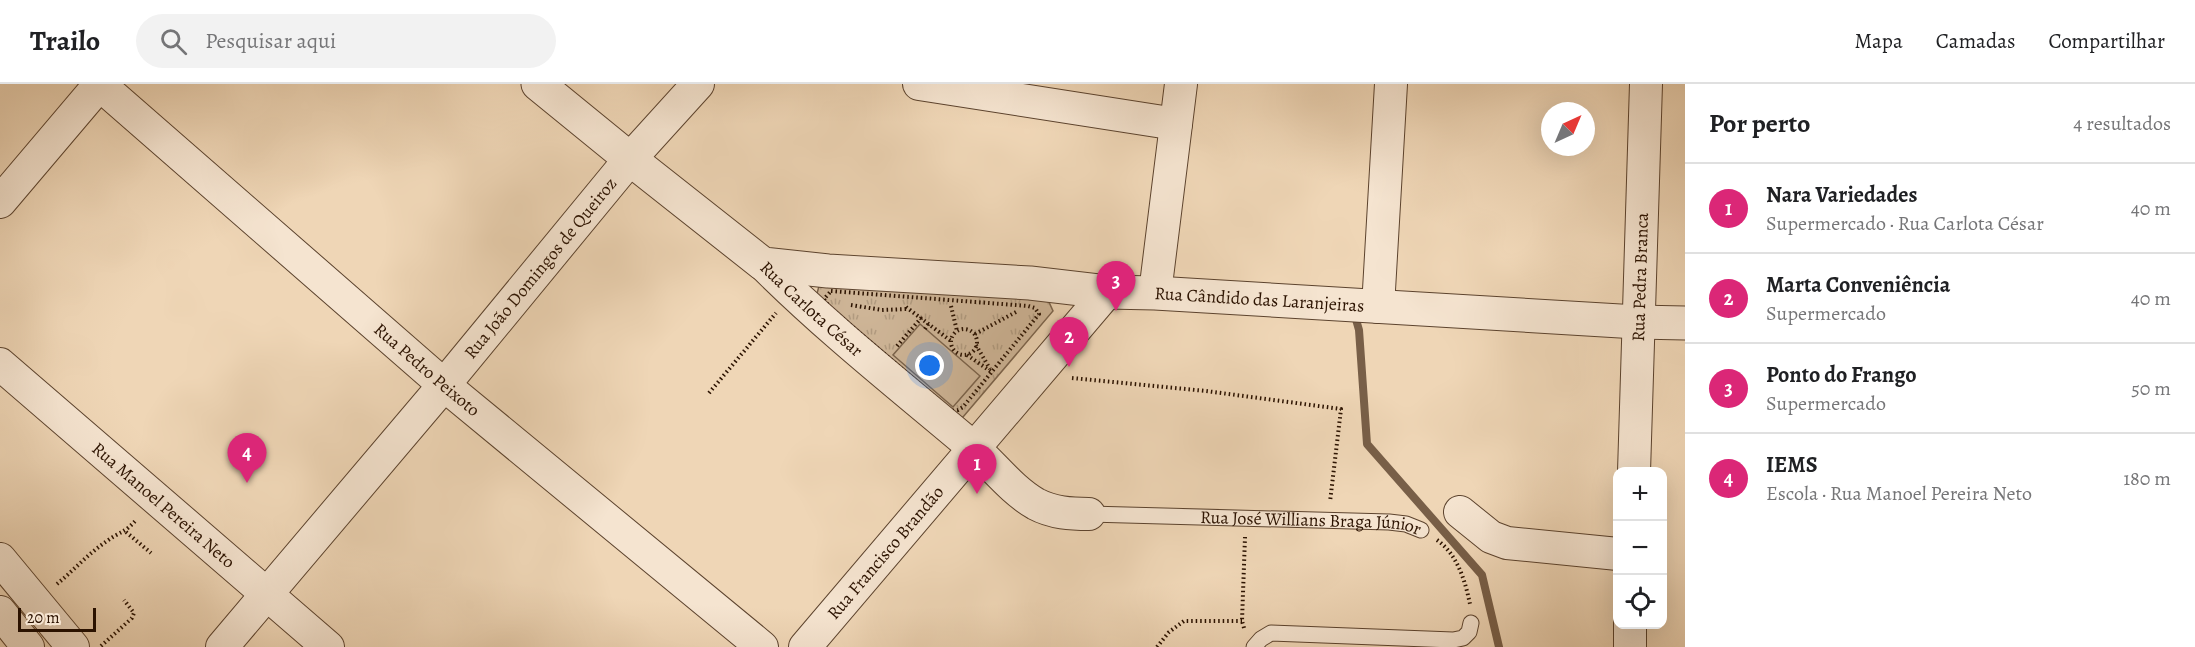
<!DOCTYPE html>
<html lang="pt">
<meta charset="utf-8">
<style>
body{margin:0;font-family:Alegreya,serif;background:#f2f2f2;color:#202124}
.controls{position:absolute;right:18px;bottom:18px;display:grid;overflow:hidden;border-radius:12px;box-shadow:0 6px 24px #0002}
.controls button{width:54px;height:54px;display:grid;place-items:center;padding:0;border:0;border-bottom:2px solid #e0e0e0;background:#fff;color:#202124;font:30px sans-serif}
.compass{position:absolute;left:1541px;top:18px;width:54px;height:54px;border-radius:50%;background:#fff;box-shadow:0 6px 24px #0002;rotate:44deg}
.scale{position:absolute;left:18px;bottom:15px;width:78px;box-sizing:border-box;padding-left:6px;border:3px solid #2b1200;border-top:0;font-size:16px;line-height:21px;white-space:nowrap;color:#2b1200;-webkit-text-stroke:4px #f5e4d0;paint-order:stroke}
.you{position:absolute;left:930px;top:282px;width:21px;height:21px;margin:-15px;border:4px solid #fff;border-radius:50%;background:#1a73e8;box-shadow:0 0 0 9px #1a73e833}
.badge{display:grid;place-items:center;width:39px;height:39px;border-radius:50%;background:#db2777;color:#fff;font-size:20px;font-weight:700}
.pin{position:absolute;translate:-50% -50px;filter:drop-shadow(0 2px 3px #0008)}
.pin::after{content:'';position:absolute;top:32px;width:21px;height:18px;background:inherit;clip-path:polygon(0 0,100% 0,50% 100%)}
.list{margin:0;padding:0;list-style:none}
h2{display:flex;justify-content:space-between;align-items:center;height:78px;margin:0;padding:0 24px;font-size:26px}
h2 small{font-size:20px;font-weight:400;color:#757577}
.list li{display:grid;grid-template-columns:39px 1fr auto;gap:18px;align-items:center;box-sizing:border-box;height:90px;padding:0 24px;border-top:2px solid #e0e0e0}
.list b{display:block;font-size:22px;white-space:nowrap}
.list p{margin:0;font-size:20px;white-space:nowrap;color:#757577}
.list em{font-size:20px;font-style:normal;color:#757577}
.icon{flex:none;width:33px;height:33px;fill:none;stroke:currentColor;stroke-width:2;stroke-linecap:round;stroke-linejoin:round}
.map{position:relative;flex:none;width:1685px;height:563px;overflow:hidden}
header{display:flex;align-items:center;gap:36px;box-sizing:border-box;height:84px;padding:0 30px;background:#fff;border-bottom:2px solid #e0e0e0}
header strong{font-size:28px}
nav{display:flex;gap:33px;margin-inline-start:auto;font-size:21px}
.search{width:420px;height:54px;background:#f2f2f2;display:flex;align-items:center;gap:15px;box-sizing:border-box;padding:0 21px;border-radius:33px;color:#757577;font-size:22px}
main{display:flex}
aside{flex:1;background:#fff}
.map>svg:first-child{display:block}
</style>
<header>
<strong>Trailo</strong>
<div class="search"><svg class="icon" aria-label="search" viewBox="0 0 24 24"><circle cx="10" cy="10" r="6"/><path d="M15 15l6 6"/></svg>Pesquisar aqui</div>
<nav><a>Mapa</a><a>Camadas</a><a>Compartilhar</a></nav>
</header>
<main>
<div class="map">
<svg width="1685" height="563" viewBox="0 0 1685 563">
<defs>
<pattern id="park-tufts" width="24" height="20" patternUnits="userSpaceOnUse" patternTransform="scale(1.5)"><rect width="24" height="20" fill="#ceb597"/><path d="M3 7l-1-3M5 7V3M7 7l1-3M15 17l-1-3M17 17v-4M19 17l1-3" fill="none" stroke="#b19b80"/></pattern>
</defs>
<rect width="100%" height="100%" fill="#efd6b6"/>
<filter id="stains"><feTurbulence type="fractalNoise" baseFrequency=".00333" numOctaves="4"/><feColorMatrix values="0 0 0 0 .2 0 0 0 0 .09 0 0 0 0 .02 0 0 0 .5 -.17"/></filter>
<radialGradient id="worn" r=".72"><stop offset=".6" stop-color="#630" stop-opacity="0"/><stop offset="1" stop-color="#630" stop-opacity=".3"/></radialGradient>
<path fill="url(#park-tufts)" stroke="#7c644c" stroke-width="1.5" d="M819,202L1048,216L1053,227L963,333L951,334L815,217Z"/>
<path fill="#ceb597" stroke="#7c644c" stroke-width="1.5" d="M920,240L980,292L953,323L893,271Z"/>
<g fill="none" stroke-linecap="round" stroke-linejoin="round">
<path stroke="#785f48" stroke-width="8" d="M1355,232L1359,246L1367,360L1482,491L1499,563"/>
<g stroke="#5c432e" stroke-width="17">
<g id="service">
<path id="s1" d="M1089,430L1389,438L1406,440L1421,446"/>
<path d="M1254,563L1261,555L1271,549L1453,556L1463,554L1469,548L1471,539"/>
</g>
</g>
<g stroke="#5c432e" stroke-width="34">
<g id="minor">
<path id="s2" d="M99,0L444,301L762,563"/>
<path d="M919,0L1176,40"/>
<path d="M0,118L100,0"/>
<path id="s3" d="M763,180C827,244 899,301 969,360C992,379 1010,405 1036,420C1053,429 1071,430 1089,430"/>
<path d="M1155,209L1181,0"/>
<path d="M1378,223L1391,0"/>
<path id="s4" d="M0,280L328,563"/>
<path id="s5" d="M1634,388L1646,0"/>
<path d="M1460,428L1491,453L1507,459L1618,470"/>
<path d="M0,475L73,563"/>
<path d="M0,528L28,563"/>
<path id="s6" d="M222,563L444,301L630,75L698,0"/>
<path id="s7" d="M805,563L1107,208"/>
<path d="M1630,563V540"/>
</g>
</g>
<g stroke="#5c432e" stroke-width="35">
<g id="tertiary">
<path id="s8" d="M538,0L630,75L763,180L828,187L1030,199L1107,208L1155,209L1637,238L1685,239"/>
</g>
</g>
<g stroke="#2b1200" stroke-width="4" stroke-dasharray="1.5 3" stroke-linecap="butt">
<path d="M831,207L1028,222L1035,224L1039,230L963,323L958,326L951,327L829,223L824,215Z"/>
<path d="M851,221L882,226L907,225"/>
<path d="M951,222L957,247"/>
<path d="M906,223L951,257"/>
<path d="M925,245L929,239"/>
<circle cx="964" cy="258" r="13"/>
<path d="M975,250L1016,228"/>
<path d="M976,261L990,285"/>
<path d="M897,262L922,233"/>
<path d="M967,271L993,289"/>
<path d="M1072,294L1206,307L1341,325L1330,418"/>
<path d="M709,309L776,229"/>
<path d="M126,448L151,469"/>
<path d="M1437,456C1458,471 1465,497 1470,520"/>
<path d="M57,500C74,486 89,469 107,457C120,447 124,450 137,435"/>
<path d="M1244,544L1242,537L1245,453"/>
<path d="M101,562L132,534L134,529L124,516"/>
<path d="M1157,563L1169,548L1184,537H1242"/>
</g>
<use href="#service" stroke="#f5e4d0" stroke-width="15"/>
<use href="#minor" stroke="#f5e4d0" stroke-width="32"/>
<use href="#tertiary" stroke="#f5e4d0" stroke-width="33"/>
</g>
<g text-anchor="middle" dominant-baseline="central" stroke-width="6" stroke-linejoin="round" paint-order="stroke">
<g font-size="18" fill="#2b1200" stroke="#f5e4d0">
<text stroke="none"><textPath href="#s6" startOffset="495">Rua João Domingos de Queiroz</textPath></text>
<text stroke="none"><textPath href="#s5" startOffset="195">Rua Pedra Branca</textPath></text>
<text stroke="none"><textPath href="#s8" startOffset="786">Rua Cândido das Laranjeiras</textPath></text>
<text stroke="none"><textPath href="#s3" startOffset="66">Rua Carlota César</textPath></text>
<text stroke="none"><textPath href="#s2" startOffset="435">Rua Pedro Peixoto</textPath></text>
<text stroke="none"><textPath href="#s4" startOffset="216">Rua Manoel Pereira Neto</textPath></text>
<text stroke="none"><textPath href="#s1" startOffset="222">Rua José Willians Braga Júnior</textPath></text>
<text stroke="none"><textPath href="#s7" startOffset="124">Rua Francisco Brandão</textPath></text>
</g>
</g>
<rect width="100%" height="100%" filter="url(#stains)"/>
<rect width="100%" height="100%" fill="url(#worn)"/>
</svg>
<div class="controls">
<button>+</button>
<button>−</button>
<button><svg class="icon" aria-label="locate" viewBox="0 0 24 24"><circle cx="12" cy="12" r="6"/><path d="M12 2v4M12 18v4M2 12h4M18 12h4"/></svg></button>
</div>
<svg class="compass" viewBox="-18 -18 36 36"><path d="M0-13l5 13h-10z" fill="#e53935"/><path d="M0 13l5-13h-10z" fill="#757577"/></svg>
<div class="scale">20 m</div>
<div class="you"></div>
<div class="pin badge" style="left:977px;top:410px">1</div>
<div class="pin badge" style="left:1069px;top:283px">2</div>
<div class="pin badge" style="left:1116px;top:227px">3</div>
<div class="pin badge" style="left:247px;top:399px">4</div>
</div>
<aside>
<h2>Por perto<small>4 resultados</small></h2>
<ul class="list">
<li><span class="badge">1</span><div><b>Nara Variedades</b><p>Supermercado · Rua Carlota César</p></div><em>40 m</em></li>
<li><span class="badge">2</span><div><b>Marta Conveniência</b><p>Supermercado</p></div><em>40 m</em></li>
<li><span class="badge">3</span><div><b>Ponto do Frango</b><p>Supermercado</p></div><em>50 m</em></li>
<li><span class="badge">4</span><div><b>IEMS</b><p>Escola · Rua Manoel Pereira Neto</p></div><em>180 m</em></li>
</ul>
</aside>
</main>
